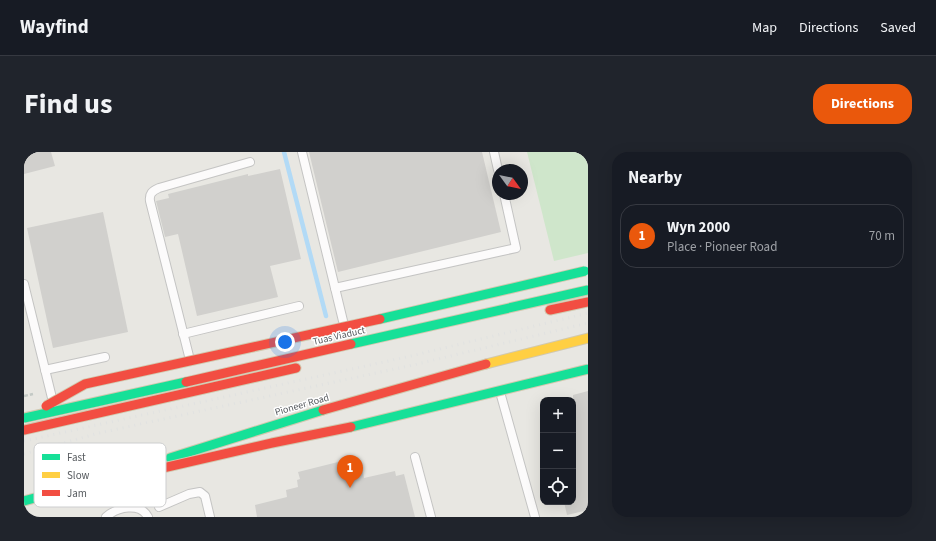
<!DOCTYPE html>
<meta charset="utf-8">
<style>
body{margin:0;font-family:"Source Sans 3",sans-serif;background:#20242c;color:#f1f3f6}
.controls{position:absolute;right:12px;bottom:12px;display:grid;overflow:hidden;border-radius:8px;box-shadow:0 4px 16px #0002}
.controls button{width:36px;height:36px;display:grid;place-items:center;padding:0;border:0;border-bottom:1px solid #363941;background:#171b24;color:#f1f3f6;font:20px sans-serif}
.compass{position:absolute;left:468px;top:12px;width:36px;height:36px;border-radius:50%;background:#171b24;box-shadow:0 4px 16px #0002;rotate:123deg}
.you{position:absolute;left:261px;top:190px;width:14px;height:14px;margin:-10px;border:3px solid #fff;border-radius:50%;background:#1a73e8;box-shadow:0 0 0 6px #1a73e833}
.badge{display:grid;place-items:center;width:26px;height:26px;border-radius:50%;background:#ea580c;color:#fff;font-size:13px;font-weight:700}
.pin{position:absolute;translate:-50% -33px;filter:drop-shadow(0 1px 2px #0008)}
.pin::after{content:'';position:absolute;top:21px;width:14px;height:12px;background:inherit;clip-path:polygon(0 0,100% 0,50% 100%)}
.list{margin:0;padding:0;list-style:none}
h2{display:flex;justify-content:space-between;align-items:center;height:52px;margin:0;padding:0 16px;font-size:17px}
h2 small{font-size:13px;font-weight:400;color:#9ea1a6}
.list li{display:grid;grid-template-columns:26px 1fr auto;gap:12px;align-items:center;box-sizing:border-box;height:64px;margin:0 8px 8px;padding:0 8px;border:1px solid #363941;border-radius:16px}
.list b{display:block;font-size:15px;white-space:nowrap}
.list p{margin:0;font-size:13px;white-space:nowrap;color:#9ea1a6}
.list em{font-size:13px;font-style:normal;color:#9ea1a6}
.icon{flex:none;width:22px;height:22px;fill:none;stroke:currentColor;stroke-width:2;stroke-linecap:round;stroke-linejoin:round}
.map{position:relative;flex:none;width:564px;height:365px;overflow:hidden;border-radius:16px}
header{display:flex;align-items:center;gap:24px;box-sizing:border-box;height:56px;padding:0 20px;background:#171b24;border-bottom:1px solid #363941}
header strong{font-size:19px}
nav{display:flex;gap:22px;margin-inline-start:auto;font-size:14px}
.intro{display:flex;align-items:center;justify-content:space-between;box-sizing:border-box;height:96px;padding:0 24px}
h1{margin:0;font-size:28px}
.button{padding:10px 18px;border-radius:16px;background:#ea580c;color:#fff;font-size:14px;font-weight:700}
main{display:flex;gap:24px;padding:0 24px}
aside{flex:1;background:#171b24;border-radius:16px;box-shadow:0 4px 16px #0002}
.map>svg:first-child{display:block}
</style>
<header>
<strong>Wayfind</strong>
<nav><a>Map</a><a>Directions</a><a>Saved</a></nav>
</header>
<div class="intro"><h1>Find us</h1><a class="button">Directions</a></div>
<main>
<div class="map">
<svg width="564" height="365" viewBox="0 0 564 365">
<rect width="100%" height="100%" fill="#e8e7e2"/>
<path fill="#cfe6cb" d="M503,0H564V101L530,109Z"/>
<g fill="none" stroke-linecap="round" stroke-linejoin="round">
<path stroke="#b2daf6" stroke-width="4.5" d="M260,0L302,164"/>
</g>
<g fill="#d1d0cd">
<path d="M0,0H27L31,14L0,22Z"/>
<path d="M285,0H458L477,80L314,120Z"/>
<path d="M256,17L277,107L246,114L254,145L173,164L154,82L141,85L132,49L145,46L144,42L224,22V24Z"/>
<path d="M79,60L104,180L29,196L3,76Z"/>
<path d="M564,239V358L543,363L540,350H549V243Z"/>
<path d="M318,309L320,317L324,316L326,323L339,320L340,326L371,319L372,324L380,322L391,365H233L231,353L263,345L262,338L274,335L273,328L276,327L274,320Z"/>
</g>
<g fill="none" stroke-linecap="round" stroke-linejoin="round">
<g stroke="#c4c4c3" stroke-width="10">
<g id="lane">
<path d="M278,0L320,173"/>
<path d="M470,0L474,18"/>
<path d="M0,132L29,250"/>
<path d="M311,136L492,96L480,42"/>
<path d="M159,182L275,154"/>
<path d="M166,208L126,49C125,42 128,39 135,36L226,10"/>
<path d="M21,218L81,205"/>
<path d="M476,240L511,365"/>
<path d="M391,305L407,365"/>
<path d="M135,355L165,342L176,340L181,344L186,365"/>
<path d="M82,365C93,355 116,350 124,365"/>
</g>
</g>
<g stroke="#d1c8ae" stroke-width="11">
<g id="fast">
<path d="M146,306L299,258"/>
<path d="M0,349L62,332"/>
</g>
</g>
<g stroke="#d1c8ae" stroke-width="11">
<path id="slow" d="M462,212L564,186"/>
</g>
<g stroke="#d1c8ae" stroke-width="11">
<g id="jam">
<path d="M526,158L564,150"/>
<path d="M299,258L462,212"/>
<path d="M0,278L272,216"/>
</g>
</g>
<path stroke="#c3c9c5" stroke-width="2.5" stroke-dasharray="4 2" stroke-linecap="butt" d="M0,244L9,242"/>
<use href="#lane" stroke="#fcfbfb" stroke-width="8"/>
<use href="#fast" stroke="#16e098" stroke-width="9"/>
<use href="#slow" stroke="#ffcf43" stroke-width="9"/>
<use href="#jam" stroke="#f24e42" stroke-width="9"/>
<g stroke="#e1e2e1" stroke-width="3" stroke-dasharray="1 5" stroke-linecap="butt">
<path d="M0,289L387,204L564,161"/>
<path d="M0,302L75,281L389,213L564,171"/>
</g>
<g stroke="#d1c8ae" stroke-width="11" stroke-linecap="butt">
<g id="fast-bridge">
<path d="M356,167L561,119"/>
<path d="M327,192L564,138"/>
<path d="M0,266L162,230"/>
<path d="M327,275L564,217"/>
</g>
</g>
<g stroke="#d1c8ae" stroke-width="11" stroke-linecap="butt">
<g id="jam-bridge">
<path d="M162,230L327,192"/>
<path d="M22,254L61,232L356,167"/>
<path d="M43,338L248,291L327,275"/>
</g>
</g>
<use href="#fast-bridge" stroke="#16e098" stroke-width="9"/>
<use href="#jam-bridge" stroke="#f24e42" stroke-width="9"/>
</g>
<g text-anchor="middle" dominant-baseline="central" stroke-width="3" stroke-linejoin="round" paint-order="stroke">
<g font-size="10" fill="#585c60" stroke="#fff">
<text transform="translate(315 184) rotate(-13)">Tuas Viaduct</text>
<text transform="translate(278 253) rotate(-16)">Pioneer Road</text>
</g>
</g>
<rect x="10" y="291" width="132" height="64" rx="6" fill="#fff" stroke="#cdcecf" stroke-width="1"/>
<rect x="18" y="302" width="18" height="6" fill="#16e098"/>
<rect x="18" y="320" width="18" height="6" fill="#ffcf43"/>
<rect x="18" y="338" width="18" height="6" fill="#f24e42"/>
<g font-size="11" fill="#585c60">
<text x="43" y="309">Fast</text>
<text x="43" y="327">Slow</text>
<text x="43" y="345">Jam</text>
</g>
</svg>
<div class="controls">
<button>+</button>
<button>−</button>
<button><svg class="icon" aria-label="locate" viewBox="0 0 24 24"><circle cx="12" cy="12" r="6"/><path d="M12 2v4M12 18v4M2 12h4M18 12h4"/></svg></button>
</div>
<svg class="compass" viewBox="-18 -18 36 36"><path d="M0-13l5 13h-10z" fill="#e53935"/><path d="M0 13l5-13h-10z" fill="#9ea1a6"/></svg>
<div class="you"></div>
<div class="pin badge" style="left:326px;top:336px">1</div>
</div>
<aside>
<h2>Nearby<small></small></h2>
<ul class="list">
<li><span class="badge">1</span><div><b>Wyn 2000</b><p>Place · Pioneer Road</p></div><em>70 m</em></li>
</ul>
</aside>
</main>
